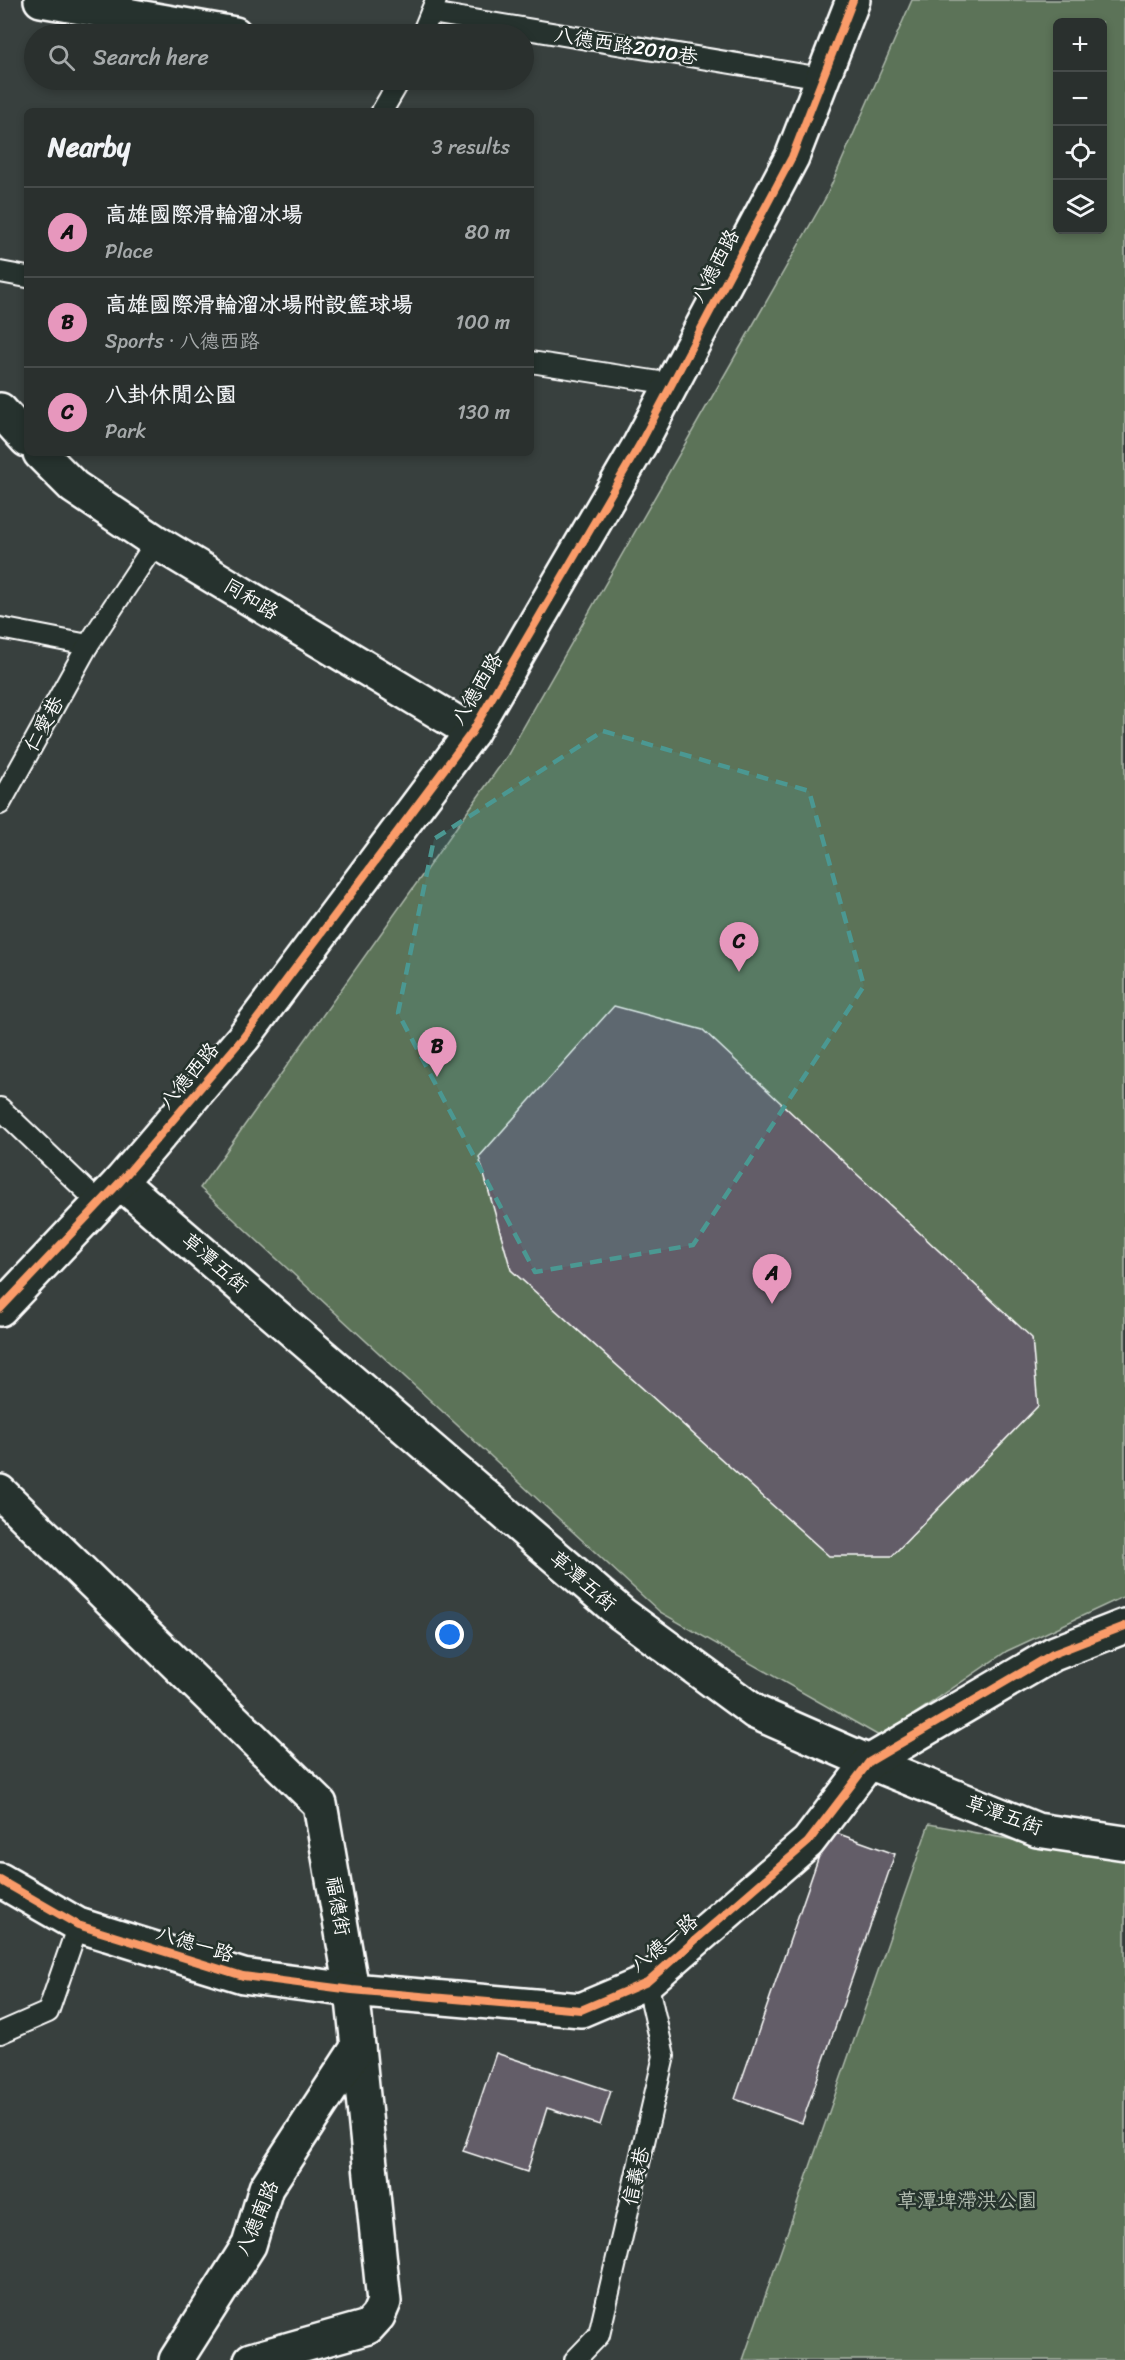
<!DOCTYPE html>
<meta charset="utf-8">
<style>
body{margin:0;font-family:Sriracha,"LXGW WenKai TC",sans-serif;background:#323836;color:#f1f3f6}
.controls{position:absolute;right:18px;top:18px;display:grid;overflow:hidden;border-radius:9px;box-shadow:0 3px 9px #0003}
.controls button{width:54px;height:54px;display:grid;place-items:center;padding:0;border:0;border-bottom:2px solid #464b4a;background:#2a302e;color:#f1f3f6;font:30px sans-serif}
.you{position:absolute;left:450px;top:1635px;width:21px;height:21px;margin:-15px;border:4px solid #fff;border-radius:50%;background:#1a73e8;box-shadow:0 0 0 9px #1a73e833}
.badge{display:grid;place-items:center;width:39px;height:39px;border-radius:50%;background:#e797bd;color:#111;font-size:20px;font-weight:700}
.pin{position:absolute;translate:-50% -50px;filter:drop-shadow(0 2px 3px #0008)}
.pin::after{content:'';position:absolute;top:32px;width:21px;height:18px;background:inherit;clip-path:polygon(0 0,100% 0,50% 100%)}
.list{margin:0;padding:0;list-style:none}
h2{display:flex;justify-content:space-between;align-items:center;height:78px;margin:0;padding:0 24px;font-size:26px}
h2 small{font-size:20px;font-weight:400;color:#a5a9aa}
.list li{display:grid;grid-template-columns:39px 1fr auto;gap:18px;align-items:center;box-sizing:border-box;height:90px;padding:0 24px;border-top:2px solid #464b4a}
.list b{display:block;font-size:22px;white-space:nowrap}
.list p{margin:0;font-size:20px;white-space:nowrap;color:#a5a9aa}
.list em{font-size:20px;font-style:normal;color:#a5a9aa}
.icon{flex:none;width:33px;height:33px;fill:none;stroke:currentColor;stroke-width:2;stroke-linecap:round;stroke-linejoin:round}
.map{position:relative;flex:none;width:1125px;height:2360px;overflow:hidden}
.search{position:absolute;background:#2a302e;box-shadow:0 3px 9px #0003;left:24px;top:24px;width:510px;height:66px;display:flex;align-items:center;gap:15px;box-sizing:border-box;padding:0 21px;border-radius:33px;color:#a5a9aa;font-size:22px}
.panel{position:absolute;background:#2a302e;box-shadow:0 3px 9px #0003;left:24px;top:108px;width:510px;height:348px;border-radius:9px}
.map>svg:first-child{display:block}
</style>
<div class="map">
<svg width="1125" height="2360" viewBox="0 0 1125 2360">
<rect width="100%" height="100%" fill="#38403e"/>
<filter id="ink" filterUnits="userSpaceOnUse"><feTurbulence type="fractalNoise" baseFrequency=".0167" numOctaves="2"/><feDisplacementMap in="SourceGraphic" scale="12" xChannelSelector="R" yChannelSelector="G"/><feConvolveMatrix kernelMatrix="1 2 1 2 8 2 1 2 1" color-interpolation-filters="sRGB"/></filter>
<g filter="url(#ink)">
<g fill="#5c7358" stroke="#aeb9ac" stroke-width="1.5" fill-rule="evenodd">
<path d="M912,0H1125V1596L1007,1651L881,1737L660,1612L200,1188L507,756L826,197ZM1058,22H1102V230H1058Z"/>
<path d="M929,1824L1125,1861V2360H743Z"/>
</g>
<g fill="#635d67" stroke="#fff" stroke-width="1.5">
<path d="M614,1006L703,1030L1032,1338L1038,1406L892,1556H829L511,1270L479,1157Z"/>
<path d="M828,1830L895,1854L802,2123L735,2099Z"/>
<path d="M496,2053L611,2091L600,2125L547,2108L527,2172L463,2151Z"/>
</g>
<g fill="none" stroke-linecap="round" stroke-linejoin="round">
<g stroke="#fff" stroke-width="24">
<g id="lane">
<path d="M431,13L822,78"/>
<path d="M422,34L436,0"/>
<path d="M382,111L400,80"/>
<path d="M0,272L27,277"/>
<path d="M531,362L672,384"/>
<path d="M0,628L88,645"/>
<path d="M0,804L88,645L156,542"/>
<path d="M0,1108L99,1203"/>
<path d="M0,2033L48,2012L78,1925"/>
<path d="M575,2360L599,2335L664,2056L647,1982"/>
</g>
</g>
<g stroke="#fff" stroke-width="38">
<g id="street">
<path d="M41,0L235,34"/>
<path d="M0,410L27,440"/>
<path d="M40,453L74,487L156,542L472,732"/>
<path d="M120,1182L622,1614L755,1712L869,1762L1037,1830L1125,1843"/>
<path d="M0,1309L120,1182L243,1038L472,732L640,444L792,157L853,0"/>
<path d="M0,1492L320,1804L352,1990"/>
<path d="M251,2360L368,2327L378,2316L384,2302L358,2047"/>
</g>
</g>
<g stroke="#fff" stroke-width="38">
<g id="secondary">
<path d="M0,1880L78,1925L243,1976L352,1990L581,2010L647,1982L808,1842L869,1762L1053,1654L1125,1626"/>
<path d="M176,2360L249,2245L266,2188L358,2047L352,1990"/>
</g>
</g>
<use href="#lane" stroke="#26332d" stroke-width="20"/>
<use href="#street" stroke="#26332d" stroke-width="33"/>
<use href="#secondary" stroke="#26332d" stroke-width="33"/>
<g stroke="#26332d" stroke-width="11">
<g id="cycleway">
<path d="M0,1309L120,1182L243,1038L472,732L640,444L792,157L853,0"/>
<path d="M0,1880L78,1925L243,1976L352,1990L581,2010L647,1982L808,1842L869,1762L1053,1654L1125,1626"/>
</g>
</g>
<use href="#cycleway" stroke="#fa9b69" stroke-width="8"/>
</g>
</g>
<path fill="#4b9892" fill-opacity="0.2" stroke="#4b9892" stroke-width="4.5" stroke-dasharray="12 8" stroke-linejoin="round" d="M603,731L809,791L864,986L693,1245L535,1272L398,1013L434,839Z"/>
<g text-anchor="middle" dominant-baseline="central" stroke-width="5" stroke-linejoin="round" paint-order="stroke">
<g font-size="20" fill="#fff" stroke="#26332d">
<text transform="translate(626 46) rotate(9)">八德西路2010巷</text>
<text transform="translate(715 266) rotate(-62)">八德西路</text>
<text transform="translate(251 599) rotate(31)">同和路</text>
<text transform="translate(477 689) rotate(-59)">八德西路</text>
<text transform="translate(44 724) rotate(-61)">仁愛巷</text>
<text transform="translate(189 1076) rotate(-50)">八德西路</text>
<text transform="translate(215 1263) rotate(41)">草潭五街</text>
<text transform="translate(583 1581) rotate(41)">草潭五街</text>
<text transform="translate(1004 1815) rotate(20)">草潭五街</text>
<text transform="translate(338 1906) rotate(80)">福德街</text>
<text transform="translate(664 1943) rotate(-39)">八德一路</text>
<text transform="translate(195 1944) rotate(17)">八德一路</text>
<text transform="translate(636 2176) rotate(-77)">信義巷</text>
<text transform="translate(257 2218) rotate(-67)">八德南路</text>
</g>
<g font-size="20" fill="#b6c0b4" stroke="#26332d">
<text x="967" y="2200">草潭埤滯洪公園</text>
</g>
</g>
</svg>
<div class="controls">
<button>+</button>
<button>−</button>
<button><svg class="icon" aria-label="locate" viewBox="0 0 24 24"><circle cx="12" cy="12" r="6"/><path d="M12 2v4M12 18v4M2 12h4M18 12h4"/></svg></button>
<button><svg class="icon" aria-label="layers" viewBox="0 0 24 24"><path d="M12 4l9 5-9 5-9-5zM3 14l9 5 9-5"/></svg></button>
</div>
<div class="you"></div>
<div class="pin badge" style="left:772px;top:1304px">A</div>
<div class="pin badge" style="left:437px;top:1077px">B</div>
<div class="pin badge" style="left:739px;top:972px">C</div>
<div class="search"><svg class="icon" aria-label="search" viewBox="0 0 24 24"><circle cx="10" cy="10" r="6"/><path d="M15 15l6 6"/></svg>Search here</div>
<section class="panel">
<h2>Nearby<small>3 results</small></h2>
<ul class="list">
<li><span class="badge">A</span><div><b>高雄國際滑輪溜冰場</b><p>Place</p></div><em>80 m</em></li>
<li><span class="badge">B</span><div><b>高雄國際滑輪溜冰場附設籃球場</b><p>Sports · 八德西路</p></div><em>100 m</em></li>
<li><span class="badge">C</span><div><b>八卦休閒公園</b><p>Park</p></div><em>130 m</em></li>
</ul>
</section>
</div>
